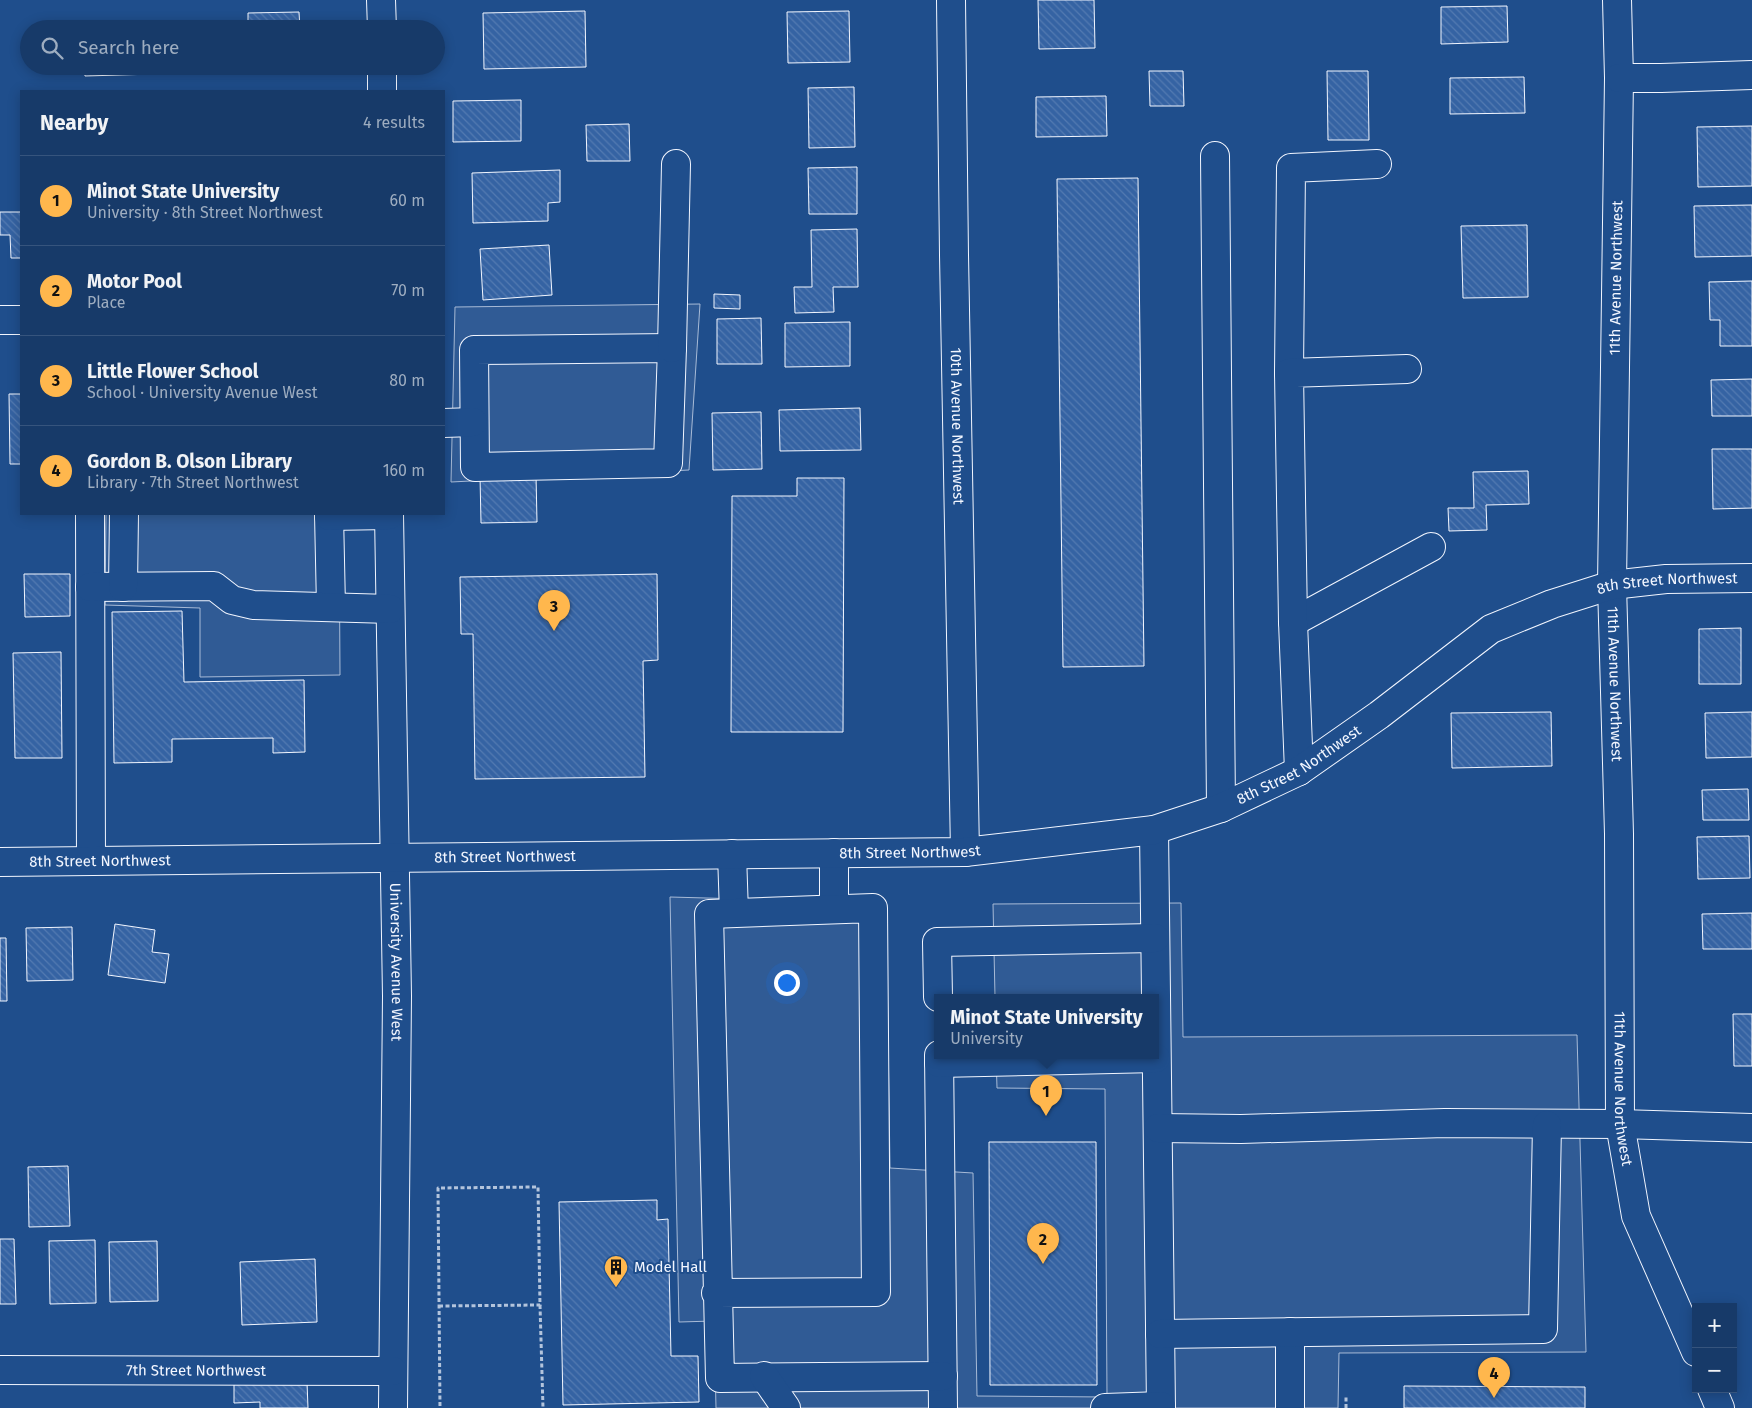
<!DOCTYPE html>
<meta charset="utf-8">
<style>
body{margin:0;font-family:"Fira Sans",sans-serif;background:#20416f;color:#f1f3f6}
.controls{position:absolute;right:15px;bottom:15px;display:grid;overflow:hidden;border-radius:0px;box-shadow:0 2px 12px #0003}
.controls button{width:45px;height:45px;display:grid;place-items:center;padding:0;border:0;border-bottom:1px solid #36547d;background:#173a69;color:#f1f3f6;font:25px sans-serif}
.you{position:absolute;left:786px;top:982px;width:18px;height:18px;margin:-12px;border:4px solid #fff;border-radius:50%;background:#1a73e8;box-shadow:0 0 0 8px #1a73e833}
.badge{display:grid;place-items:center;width:32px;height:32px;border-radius:50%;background:#ffb74d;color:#111;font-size:16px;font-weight:700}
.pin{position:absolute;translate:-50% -41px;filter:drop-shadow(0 1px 2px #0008)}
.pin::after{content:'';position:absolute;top:26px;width:18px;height:15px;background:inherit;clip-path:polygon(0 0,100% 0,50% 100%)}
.popup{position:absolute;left:934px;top:994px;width:225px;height:65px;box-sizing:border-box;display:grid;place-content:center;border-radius:0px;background:#173a69;filter:drop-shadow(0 1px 4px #0005);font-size:16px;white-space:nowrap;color:#9eadc0}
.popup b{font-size:19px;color:#f1f3f6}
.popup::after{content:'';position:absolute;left:50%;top:100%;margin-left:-10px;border:10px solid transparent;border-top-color:#173a69}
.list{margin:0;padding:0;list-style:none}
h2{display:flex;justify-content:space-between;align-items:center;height:65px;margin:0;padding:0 20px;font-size:21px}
h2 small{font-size:16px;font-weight:400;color:#9eadc0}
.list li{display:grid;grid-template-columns:32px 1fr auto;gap:15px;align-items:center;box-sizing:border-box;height:90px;padding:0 20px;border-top:1px solid #36547d}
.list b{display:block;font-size:19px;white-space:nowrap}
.list p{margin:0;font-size:16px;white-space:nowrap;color:#9eadc0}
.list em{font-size:16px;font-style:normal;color:#9eadc0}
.icon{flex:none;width:28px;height:28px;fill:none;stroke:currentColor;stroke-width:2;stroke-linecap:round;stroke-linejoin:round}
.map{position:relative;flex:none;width:1752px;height:1408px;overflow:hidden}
.search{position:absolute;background:#173a69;box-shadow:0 2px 12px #0003;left:20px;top:20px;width:425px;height:55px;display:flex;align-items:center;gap:12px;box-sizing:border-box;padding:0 18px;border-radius:28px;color:#9eadc0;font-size:19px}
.panel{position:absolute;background:#173a69;box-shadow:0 2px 12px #0003;left:20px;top:90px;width:425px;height:425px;border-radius:0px}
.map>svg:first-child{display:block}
</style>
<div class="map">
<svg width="1752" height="1408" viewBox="0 0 1752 1408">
<defs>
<pattern id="building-back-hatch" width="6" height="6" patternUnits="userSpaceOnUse" patternTransform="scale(1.25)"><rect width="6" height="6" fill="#3563a3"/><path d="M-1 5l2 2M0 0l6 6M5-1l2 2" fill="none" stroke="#537ab1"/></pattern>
</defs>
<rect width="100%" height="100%" fill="#1f4e8c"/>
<g fill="#305b95" stroke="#a8bbd7">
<path d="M700,304L689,470L451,482L455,307Z"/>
<path d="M106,514H339L340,675L200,677V608L105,605Z"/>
<path d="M670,897L886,903L890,1168L973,1173L977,1396L1107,1397L1105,1089L997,1088L996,1055H1155V997H995L993,904L1181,903L1183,1037L1577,1035L1586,1352L1339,1353L1338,1408H716L714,1321L679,1322Z"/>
</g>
<g fill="url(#building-back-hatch)" stroke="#f2f6ff">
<path d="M1038,0H1094L1095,48L1039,49Z"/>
<path d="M1507,6L1508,42L1441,44V7Z"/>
<path d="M585,11L586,67L484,69L483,13Z"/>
<path d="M849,11L850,62L788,63L787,12Z"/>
<path d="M299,12L300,29H248V13Z"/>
<path d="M84,66H155V74L85,76Z"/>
<path d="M1149,71H1183L1184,106H1150Z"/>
<path d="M1327,71H1368L1369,140H1328Z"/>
<path d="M1524,77L1525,113L1450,114V78Z"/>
<path d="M854,87L855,147L809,148L808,88Z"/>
<path d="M1106,96L1107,136L1036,137V97Z"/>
<path d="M521,100V141L453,142V101Z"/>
<path d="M629,124L630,161H587L586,125Z"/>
<path d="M1752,126V186L1698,187L1697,127Z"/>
<path d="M857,167V214H809L808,168Z"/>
<path d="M560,170V202L548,203V221L473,223L472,173Z"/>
<path d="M1138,178L1144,666L1063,667L1057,179Z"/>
<path d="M1752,205V256L1695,257L1694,206Z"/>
<path d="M0,212H21V258H11L10,235H0Z"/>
<path d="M1527,225L1528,297L1463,298L1461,226Z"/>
<path d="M857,229L858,287H833L834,312L795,313L794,287H812L811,230Z"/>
<path d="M549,245L552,295L483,300L480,249Z"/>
<path d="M1752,281V346H1720V320H1710L1709,282Z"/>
<path d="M714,294L740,295V309L714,308Z"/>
<path d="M761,318L762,364H717V319Z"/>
<path d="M850,322V366L785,367V323Z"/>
<path d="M1752,379V416H1712L1711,380Z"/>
<path d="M9,394H21V464H10Z"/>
<path d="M860,408L861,450L780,451L779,410Z"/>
<path d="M761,412L762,469L713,470L712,413Z"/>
<path d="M1712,449H1752V508L1713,509Z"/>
<path d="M1528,471L1529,504L1486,505L1487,530L1449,531L1448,508H1474L1473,472Z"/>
<path d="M536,475L537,522L481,523L480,476Z"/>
<path d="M797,478H844L843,732H731L732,496H797Z"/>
<path d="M24,574H70V616L25,617Z"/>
<path d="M657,574L658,660L643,661L645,777L475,779L473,634H461L460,577Z"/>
<path d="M182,611L184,682L304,680L305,752L273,753V738L172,739V762L114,763L112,612Z"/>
<path d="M1741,628V684H1699V629Z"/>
<path d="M61,652L62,758H15L13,653Z"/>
<path d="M1551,712L1552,766L1452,768L1451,713Z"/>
<path d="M1752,712V757L1706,758L1705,713Z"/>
<path d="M1748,789L1749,820H1703L1702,790Z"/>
<path d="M1749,836L1750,878L1698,879L1697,837Z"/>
<path d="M1752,913V949H1703L1702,914Z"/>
<path d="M115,924L155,930L152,952L169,954L165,983L108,975Z"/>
<path d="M72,927L73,980L27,981L26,928Z"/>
<path d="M0,938H6L7,1001H0Z"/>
<path d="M1733,1014H1752V1066H1734Z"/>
<path d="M989,1142H1096L1097,1385H990Z"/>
<path d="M68,1166L70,1226L29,1227L28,1167Z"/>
<path d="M657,1200V1220L668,1219L671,1356H698L699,1402L563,1405L559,1202Z"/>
<path d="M0,1239H14L16,1304H0Z"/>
<path d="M95,1240L96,1303L50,1304L49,1241Z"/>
<path d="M157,1241L158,1301L110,1302L109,1242Z"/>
<path d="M315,1259L317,1322L242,1325L240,1262Z"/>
<path d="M307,1382L308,1408H260V1402L234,1403V1384Z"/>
<path d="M1404,1386L1585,1387V1408H1404Z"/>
</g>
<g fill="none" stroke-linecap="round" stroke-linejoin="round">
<g stroke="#f2f6ff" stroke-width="30">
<g id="minor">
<path d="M381,0L382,29"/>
<path id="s1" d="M951,0L954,255L965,852"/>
<path id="s2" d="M1617,0L1619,78L1612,585L1619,834L1620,1124L1636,1216L1696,1352"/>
<path d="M382,66V91"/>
<path d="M1619,78H1661L1752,75"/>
<path d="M1215,156L1221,808"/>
<path d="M0,320H21"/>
<path d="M672,348L668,463L475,467L474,350Z"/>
<path d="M672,348L676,164"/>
<path d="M1289,373L1291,168L1377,164"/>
<path d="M444,423L473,422"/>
<path d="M90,514L91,861"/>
<path d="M329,514L331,607"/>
<path id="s3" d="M389,514L397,996L393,1408"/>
<path d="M329,516L389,515"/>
<path d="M90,587L214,586L232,600L253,605L390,609"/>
<path d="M123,587L124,514"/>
<path d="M1293,622L1431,547"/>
<path d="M1299,771L1293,622L1289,373L1407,369"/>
<path d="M1154,830L1161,1408"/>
<path d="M834,853V909"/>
<path d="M732,854L734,913"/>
<path id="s4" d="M0,862L965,852L1154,830L1221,808L1299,771L1379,715L1491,629L1552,604L1612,585L1666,579L1752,578"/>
<path d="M938,997L937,942L1155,938"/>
<path d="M939,1055L943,1408"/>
<path d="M939,1063L1156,1058"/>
<path d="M1158,1128L1241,1129L1445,1123L1620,1124L1752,1128"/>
<path d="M716,1293L876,1292L873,908L709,914L720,1378L943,1376"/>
<path d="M1290,1332V1408"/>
<path d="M1160,1334L1543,1329L1547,1125"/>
<path id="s5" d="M0,1370L393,1371"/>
<path d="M764,1376L786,1408"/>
<path d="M1712,1389L1720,1408"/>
<path d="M1105,1408L1161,1406"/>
</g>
</g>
<g stroke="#b3c4dc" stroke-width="3" stroke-dasharray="4 2.5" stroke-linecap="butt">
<path d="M540,1305L543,1408"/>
<path d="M439,1306L540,1305L538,1187L438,1188L440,1408"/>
<path d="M1346,1408V1395"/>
</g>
<use href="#minor" stroke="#1f4e8c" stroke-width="28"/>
</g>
<defs>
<g id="building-pin" transform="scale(1.25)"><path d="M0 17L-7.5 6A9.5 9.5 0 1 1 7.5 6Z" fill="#ffb74d" stroke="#1f4e8c"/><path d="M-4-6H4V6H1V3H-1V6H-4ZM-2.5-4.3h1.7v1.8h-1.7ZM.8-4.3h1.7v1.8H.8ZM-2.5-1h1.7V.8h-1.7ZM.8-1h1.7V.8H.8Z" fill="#111"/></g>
</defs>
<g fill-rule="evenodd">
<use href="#building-pin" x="616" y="1267"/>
</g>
<g text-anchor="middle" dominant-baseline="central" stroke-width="4" stroke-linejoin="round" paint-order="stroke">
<g font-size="15" fill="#f2f6ff" stroke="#1f4e8c">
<text transform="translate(1616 278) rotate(-89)">11th Avenue Northwest</text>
<text stroke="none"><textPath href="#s1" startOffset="426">10th Avenue Northwest</textPath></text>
<text stroke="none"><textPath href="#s4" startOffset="1735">8th Street Northwest</textPath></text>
<text stroke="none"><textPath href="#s2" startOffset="684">11th Avenue Northwest</textPath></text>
<text stroke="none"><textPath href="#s4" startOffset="1315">8th Street Northwest</textPath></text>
<text stroke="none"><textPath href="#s4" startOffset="910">8th Street Northwest</textPath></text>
<text stroke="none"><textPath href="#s4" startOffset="505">8th Street Northwest</textPath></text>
<text stroke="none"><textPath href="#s4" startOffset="100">8th Street Northwest</textPath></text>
<text stroke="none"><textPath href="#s3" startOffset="448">University Avenue West</textPath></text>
<text stroke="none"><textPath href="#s2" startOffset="1089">11th Avenue Northwest</textPath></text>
<text stroke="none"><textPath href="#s5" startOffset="196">7th Street Northwest</textPath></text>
</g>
<g font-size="15" fill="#f2f6ff" stroke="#1f4e8c" text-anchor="start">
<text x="634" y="1267">Model Hall</text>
</g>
</g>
</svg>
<div class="controls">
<button>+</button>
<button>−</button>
</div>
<div class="you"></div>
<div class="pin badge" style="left:1046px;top:1116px">1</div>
<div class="popup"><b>Minot State University</b>University</div>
<div class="pin badge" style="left:1043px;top:1264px">2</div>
<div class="pin badge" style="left:554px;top:631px">3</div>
<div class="pin badge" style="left:1494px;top:1398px">4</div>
<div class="search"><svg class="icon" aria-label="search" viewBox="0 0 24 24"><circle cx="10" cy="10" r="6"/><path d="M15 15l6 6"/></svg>Search here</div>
<section class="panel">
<h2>Nearby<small>4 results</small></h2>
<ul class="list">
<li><span class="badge">1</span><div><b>Minot State University</b><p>University · 8th Street Northwest</p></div><em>60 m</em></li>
<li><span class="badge">2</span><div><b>Motor Pool</b><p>Place</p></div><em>70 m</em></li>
<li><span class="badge">3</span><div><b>Little Flower School</b><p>School · University Avenue West</p></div><em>80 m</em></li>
<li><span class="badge">4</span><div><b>Gordon B. Olson Library</b><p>Library · 7th Street Northwest</p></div><em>160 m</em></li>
</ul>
</section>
</div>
